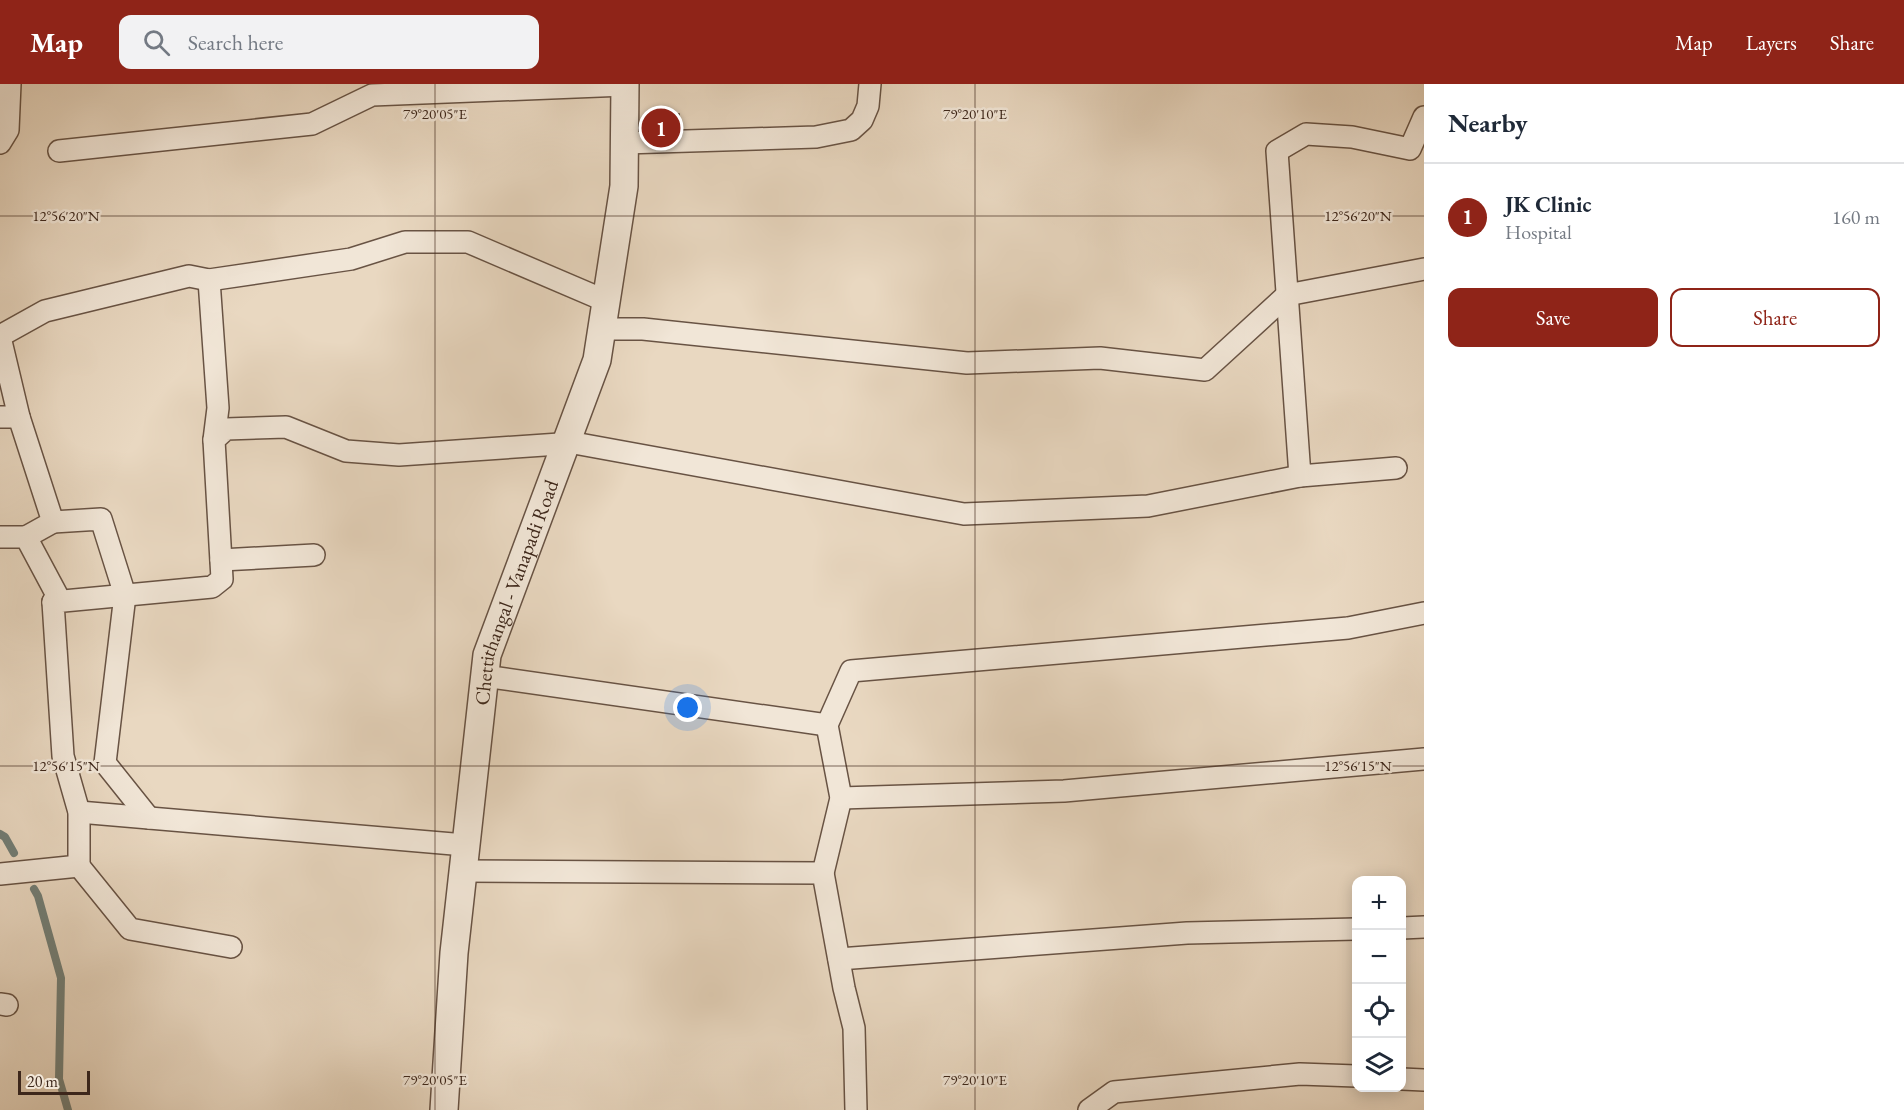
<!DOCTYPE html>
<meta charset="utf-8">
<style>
body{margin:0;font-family:"EB Garamond",serif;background:#f2f2f3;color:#1f2937}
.controls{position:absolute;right:18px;bottom:18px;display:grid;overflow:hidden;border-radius:12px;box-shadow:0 3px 15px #0003}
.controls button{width:54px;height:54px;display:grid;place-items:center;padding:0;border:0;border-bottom:2px solid #e0e1e3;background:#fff;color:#1f2937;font:30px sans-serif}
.scale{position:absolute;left:18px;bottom:15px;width:72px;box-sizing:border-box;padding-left:6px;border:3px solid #3d271b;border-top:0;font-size:16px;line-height:21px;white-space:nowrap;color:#3d271b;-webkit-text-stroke:4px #f1e6d7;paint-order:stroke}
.you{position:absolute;left:688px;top:624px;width:21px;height:21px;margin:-15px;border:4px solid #fff;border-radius:50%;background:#1a73e8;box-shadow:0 0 0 9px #1a73e833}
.badge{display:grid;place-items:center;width:39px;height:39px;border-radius:50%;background:#8f2418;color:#fff;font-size:20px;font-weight:700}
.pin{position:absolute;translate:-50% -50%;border:3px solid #fff;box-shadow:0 2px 6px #0006}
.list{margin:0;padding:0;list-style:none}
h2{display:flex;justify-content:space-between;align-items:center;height:78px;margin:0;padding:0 24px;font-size:26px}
h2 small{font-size:20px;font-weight:400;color:#747a83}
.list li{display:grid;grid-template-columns:39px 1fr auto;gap:18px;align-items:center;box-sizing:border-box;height:108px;padding:0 24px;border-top:2px solid #e0e1e3}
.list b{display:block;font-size:22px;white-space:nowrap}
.list p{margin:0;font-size:20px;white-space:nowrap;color:#747a83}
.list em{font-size:20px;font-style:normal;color:#747a83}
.actions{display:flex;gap:12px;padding:18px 24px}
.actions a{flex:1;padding:14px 0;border:2px solid #8f2418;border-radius:12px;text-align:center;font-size:21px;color:#8f2418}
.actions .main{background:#8f2418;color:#fff}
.icon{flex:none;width:33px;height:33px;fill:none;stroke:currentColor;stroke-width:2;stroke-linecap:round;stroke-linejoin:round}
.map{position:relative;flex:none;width:1424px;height:1026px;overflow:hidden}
header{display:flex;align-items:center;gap:36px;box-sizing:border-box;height:84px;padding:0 30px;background:#8f2418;color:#fff}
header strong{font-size:28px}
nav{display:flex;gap:33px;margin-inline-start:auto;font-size:21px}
.search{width:420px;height:54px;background:#f2f2f3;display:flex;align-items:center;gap:15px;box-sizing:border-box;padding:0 21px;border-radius:12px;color:#747a83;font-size:22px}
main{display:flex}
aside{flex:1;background:#fff}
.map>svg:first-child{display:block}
</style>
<header>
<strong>Map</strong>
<div class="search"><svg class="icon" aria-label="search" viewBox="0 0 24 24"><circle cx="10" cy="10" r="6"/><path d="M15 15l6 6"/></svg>Search here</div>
<nav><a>Map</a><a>Layers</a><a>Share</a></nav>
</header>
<main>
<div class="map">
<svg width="1424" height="1026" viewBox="0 0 1424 1026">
<rect width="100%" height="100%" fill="#e9d8c1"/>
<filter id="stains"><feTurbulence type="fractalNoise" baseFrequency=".00333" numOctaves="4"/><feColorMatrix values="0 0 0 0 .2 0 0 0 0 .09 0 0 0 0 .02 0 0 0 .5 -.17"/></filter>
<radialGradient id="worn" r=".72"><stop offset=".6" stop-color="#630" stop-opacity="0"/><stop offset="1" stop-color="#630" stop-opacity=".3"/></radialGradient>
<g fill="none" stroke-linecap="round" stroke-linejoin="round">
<g stroke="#737f77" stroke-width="8">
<path d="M0,750L5,753L14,769"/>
<path d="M34,805L38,812L61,894L59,995L68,1026"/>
</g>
</g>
<path fill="#d69b75" stroke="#3d271b" stroke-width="1.5" d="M679,30L680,59L651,60L649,31Z"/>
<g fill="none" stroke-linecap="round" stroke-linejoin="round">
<g stroke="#685344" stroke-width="24">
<g id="minor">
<path d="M0,59L8,46L10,0"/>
<path d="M624,59L816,53L851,46L862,36L868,22L870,0"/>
<path d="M59,67L312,40L372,11L625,1"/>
<path d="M209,196L218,324L214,356"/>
<path d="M602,245H643L967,279L1100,274L1205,286L1287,211L1424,185"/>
<path d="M0,252L45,227L189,192L209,196L351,175L405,158H468L606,217"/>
<path d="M0,253L19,333H0"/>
<path d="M19,333L53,438L26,453"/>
<path d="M1396,384L1300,392L1277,67L1306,50L1352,53L1410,65L1424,33"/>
<path d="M53,438L101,435L125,511L105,679L149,734"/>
<path d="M0,453H26L57,511L53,518"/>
<path d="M221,476L314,471"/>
<path d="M484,592L827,641"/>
<path d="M841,714L1064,707L1424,675"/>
<path d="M79,728L465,761"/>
<path d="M79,782L130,845L231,863"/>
<path d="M463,787L823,789L844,904L854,944L856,1026"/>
<path d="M823,789L841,714L827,641L851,587L1348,544L1424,529"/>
<path d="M0,790L79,782V728L63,672L53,518L212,503L222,495L214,356L226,345L286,343L346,367L399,371L574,359L964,430L1148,422L1300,392"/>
<path d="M1402,844L1424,843"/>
<path d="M839,875L1187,849L1356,845"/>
<path d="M0,920L7,921"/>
<path d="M1402,995L1424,996"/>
<path d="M1089,1026L1114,1008L1300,990L1356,992"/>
</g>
</g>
<g stroke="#685344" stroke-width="30">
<g id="tertiary">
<path id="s1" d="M444,1026L454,869L487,571L597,276L624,102L625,0"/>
</g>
</g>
<use href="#minor" stroke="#f1e6d7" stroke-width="21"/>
<use href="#tertiary" stroke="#f1e6d7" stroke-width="27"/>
</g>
<path fill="none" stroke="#3d271b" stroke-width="1.5" stroke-opacity="0.45" d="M435,0V1026M975,0V1026M0,132H1424M0,682H1424"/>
<g text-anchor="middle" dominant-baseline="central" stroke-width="5" stroke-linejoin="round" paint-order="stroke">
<g font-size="20" fill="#3d271b" stroke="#f1e6d7">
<text stroke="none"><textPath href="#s1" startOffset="525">Chettithangal - Vanapadi Road</textPath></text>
</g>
</g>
<g font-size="15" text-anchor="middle" fill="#3d271b" stroke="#f1e6d7" stroke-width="5" stroke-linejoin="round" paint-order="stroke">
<text x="435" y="35">79°20'05"E</text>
<text x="975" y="35">79°20'10"E</text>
<text x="66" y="137">12°56'20"N</text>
<text x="1358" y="137">12°56'20"N</text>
<text x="66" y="687">12°56'15"N</text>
<text x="1358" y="687">12°56'15"N</text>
<text x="435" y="1001">79°20'05"E</text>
<text x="975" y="1001">79°20'10"E</text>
</g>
<rect width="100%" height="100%" filter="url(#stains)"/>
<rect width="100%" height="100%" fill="url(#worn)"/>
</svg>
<div class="controls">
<button>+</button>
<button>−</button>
<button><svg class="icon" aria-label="locate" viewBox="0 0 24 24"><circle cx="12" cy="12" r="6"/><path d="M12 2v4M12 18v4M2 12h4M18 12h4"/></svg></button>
<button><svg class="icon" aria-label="layers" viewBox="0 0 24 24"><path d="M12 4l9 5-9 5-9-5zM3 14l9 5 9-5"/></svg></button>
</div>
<div class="scale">20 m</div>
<div class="you"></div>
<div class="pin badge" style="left:661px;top:44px">1</div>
</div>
<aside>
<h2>Nearby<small></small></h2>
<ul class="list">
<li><span class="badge">1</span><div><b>JK Clinic</b><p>Hospital</p></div><em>160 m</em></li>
</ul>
<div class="actions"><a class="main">Save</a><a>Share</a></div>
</aside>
</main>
